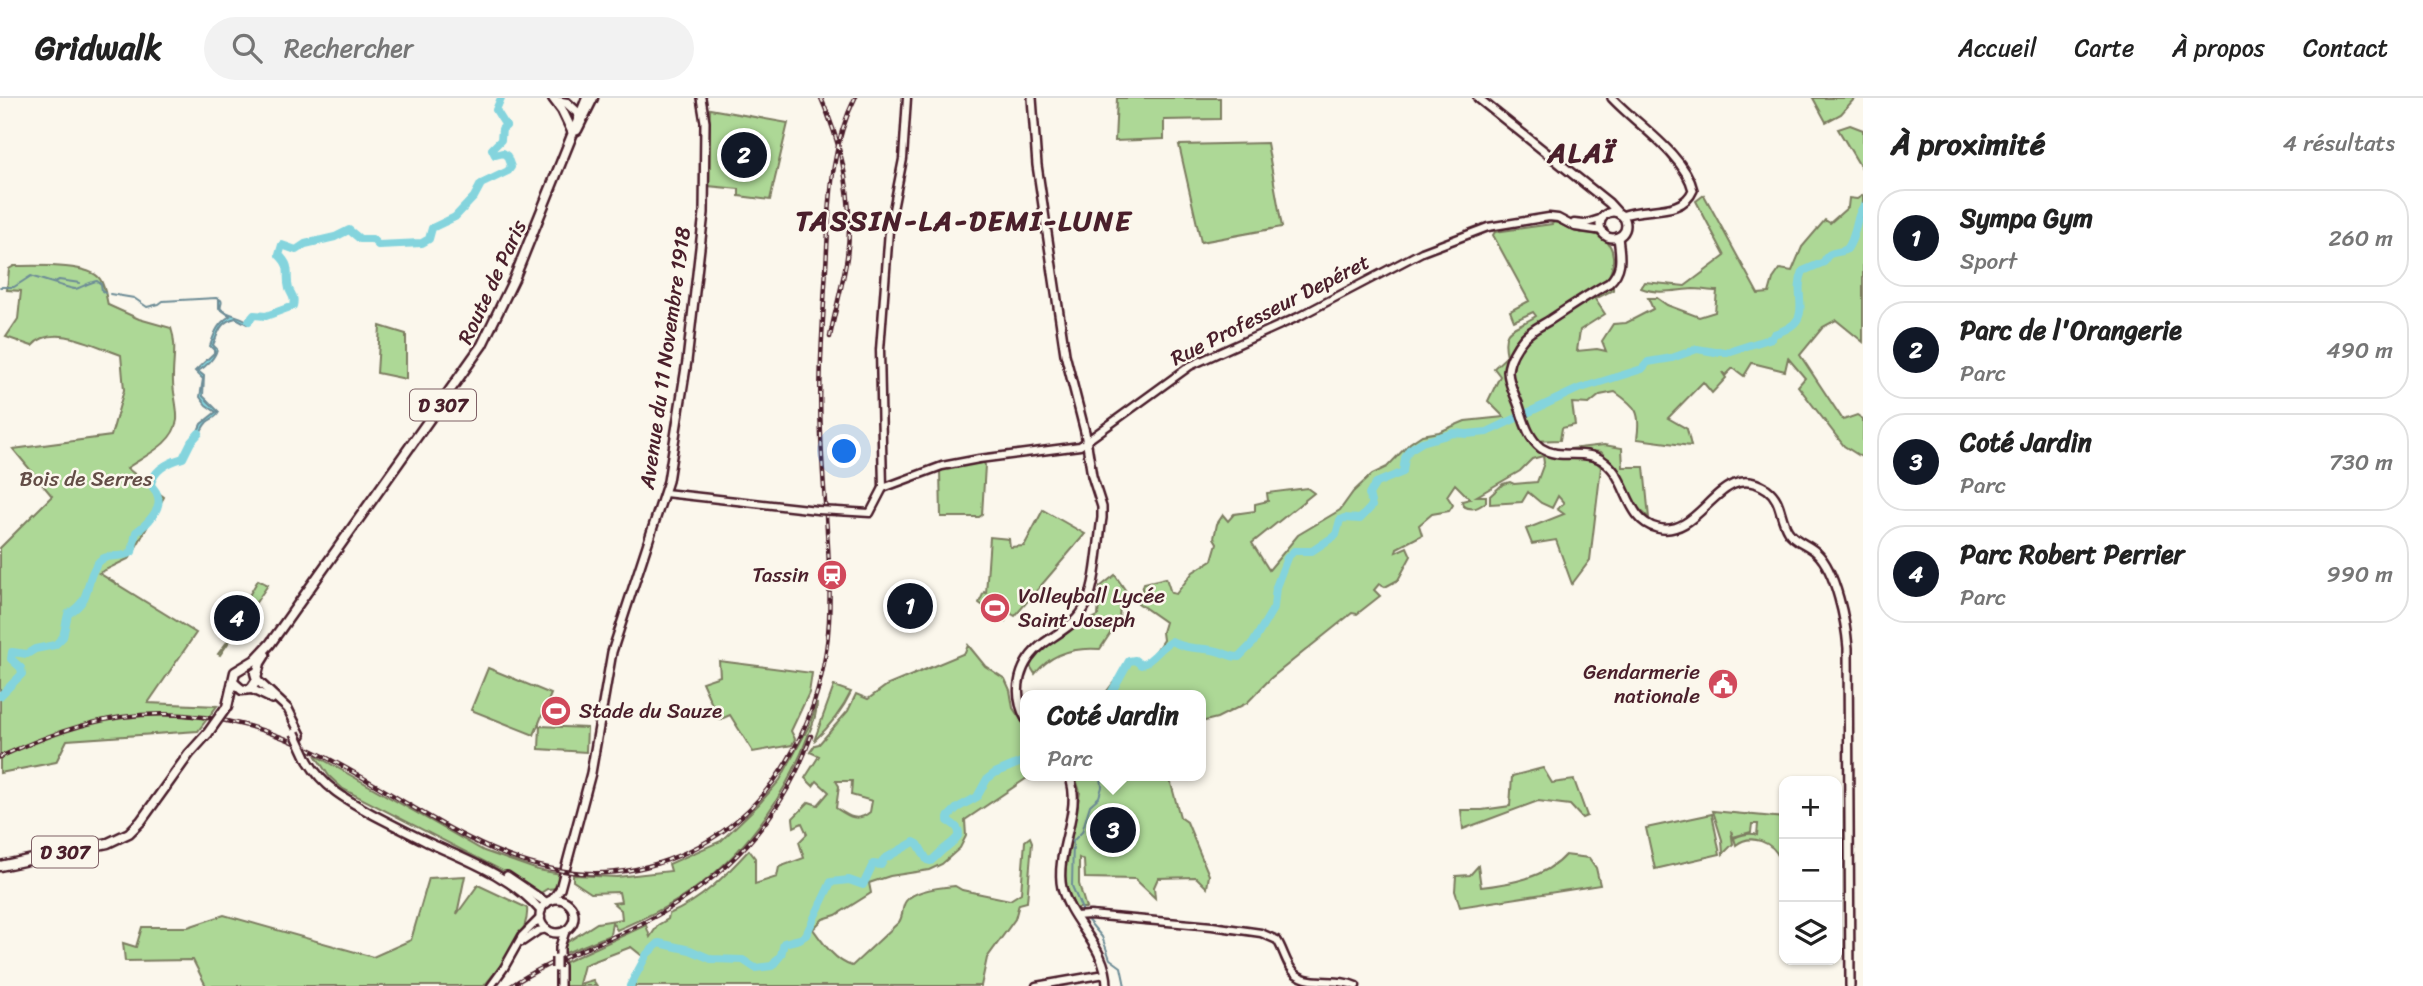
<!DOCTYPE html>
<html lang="fr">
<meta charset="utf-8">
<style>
body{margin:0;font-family:Sriracha,sans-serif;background:#f2f2f2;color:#222}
.controls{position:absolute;right:21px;bottom:21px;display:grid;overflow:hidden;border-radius:14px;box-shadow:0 2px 5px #0004}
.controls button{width:63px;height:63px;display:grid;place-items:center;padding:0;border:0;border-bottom:2px solid #e0e0e0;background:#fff;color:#222;font:35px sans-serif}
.you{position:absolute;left:845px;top:354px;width:24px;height:24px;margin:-18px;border:5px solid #fff;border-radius:50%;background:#1a73e8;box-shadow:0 0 0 10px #1a73e833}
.badge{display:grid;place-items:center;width:46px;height:46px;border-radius:50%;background:#111827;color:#fff;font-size:23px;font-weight:700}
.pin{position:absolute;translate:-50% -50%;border:4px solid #fff;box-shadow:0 2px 7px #0006}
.popup{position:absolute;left:1020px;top:592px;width:186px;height:91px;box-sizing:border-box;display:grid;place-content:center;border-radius:14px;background:#fff;filter:drop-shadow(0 2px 5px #0005);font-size:23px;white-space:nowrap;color:#767676}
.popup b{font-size:26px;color:#222}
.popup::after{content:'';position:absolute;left:50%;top:100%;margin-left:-14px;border:14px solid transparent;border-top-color:#fff}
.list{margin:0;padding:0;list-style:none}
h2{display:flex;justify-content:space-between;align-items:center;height:91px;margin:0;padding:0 28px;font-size:30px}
h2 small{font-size:23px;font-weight:400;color:#767676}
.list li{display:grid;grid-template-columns:46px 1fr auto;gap:21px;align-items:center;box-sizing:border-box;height:98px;margin:0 14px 14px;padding:0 14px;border:2px solid #e0e0e0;border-radius:28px}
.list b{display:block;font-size:26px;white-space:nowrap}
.list p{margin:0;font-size:23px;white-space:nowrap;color:#767676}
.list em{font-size:23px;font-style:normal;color:#767676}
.icon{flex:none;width:38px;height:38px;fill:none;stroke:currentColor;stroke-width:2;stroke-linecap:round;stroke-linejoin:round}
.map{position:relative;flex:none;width:1863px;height:888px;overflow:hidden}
header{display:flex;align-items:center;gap:42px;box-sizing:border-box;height:98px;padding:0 35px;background:#fff;border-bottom:2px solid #e0e0e0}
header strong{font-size:33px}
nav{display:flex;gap:38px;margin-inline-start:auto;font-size:24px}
.search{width:490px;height:63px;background:#f2f2f2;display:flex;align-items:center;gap:18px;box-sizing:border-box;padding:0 24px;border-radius:38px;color:#767676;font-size:26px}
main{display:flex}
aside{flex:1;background:#fff}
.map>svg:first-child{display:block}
</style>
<header>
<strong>Gridwalk</strong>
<div class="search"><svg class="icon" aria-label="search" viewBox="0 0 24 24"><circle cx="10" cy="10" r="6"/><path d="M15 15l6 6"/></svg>Rechercher</div>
<nav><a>Accueil</a><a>Carte</a><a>À propos</a><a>Contact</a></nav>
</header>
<main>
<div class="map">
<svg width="1863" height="888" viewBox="0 0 1863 888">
<rect width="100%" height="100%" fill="#fbf7ec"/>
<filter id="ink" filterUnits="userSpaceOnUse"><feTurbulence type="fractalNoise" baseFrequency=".0143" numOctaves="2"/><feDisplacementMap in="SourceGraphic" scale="14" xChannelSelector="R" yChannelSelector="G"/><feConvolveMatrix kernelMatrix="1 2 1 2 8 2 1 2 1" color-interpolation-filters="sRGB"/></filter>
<g filter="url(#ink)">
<g fill="#add896" stroke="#7c7c60" stroke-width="2" fill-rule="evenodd">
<path d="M1117,0H1220V21L1164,22V41L1115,43Z"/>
<path d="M1813,0H1855L1841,16L1826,24Z"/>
<path d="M710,11L788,25L770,102L739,98V91L708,88Z"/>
<path d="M1850,27L1863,32V73L1838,31Z"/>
<path d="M1267,45L1282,129L1201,144L1179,47Z"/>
<path d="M1704,97L1758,196L1769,195L1773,181L1780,171L1792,173L1802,149L1825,122L1830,125L1848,109L1849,100L1857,101L1863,97V244L1836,222L1823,229L1800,257L1843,322L1857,317L1863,321V360L1844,348L1798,288L1805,280L1788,260L1785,273L1752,265L1744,278L1733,270L1726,277L1722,274L1726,280L1712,295L1703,284L1668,320L1687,331L1691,348L1637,341C1641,314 1637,309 1615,294L1600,297L1589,306L1572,305L1575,327L1562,330L1560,342L1533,343L1546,356L1545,358L1594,361L1601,369L1590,462L1572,486L1556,442L1532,446L1526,431L1564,416L1557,411L1564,405L1558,398L1552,410L1541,405L1528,394L1522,404L1490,406V398L1503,386L1510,384L1514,386L1537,384L1544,365L1543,358L1532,361L1520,373L1477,398H1486V404C1478,410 1473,413 1463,408L1462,403L1470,401L1455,386L1447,398L1453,407L1449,413L1432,416L1419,427L1422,437L1397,450L1396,454L1407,449L1411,458L1398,482L1385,489L1379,486L1374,492L1380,498L1357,516L1352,515L1271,580L1247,605L1217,620L1201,624L1200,597H1104L1129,564L1147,566L1163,542L1162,534L1165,524L1138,505L1144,485L1166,480L1171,495L1176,496L1193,474L1212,462L1217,445L1214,440L1217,426L1223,417L1228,423L1234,416L1255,413V406L1268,403L1267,395L1307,390L1314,395L1252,445L1269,472L1298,437L1340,412L1353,394L1372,376L1387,369L1410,345L1422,337L1439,334L1465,323L1504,319L1488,303L1500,278L1494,270L1507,258C1500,227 1515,232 1536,218L1533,214L1514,223L1510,213L1529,203L1493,137L1495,134L1552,126L1554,124C1561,126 1568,130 1575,133C1582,136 1590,134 1597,137C1618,146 1616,169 1605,185L1613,183V192L1595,201L1605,216L1580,232L1577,253L1597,251L1606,253L1602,243L1613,226L1626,225L1653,211L1648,200H1657L1667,207L1699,219L1715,214L1717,193C1709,193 1701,191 1693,191C1676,192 1658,197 1641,190L1645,184L1685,188L1725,158L1696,103Z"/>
<path d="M14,168C32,168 89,165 100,181C105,188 106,199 108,207L139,221L171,230C177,247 173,261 173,279C172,293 178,308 177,322C174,346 144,358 127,370L164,399L130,460L99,475L196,535L148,605L217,608L198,633L67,642L56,664L0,675V450L52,398L13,351L111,338L124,292L121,257C97,249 53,224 32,248L6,239L18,221L21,193L7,192L9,171Z"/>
<path d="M380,228L406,236V281L377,275Z"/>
<path d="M1604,347L1622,350L1623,369H1644L1649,420L1635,407L1615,368L1601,354L1570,351Z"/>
<path d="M983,364L985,367L982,417L979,419H941L940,372Z"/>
<path d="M1043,412L1085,436L1015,518L1010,515L1005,523L979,505L984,494L986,495L990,439L1009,441L1010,449L1024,448Z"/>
<path d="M1115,477L1130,499L1120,506L1119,522L1100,551C1074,549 1051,555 1035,576L1027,563L1050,542L1098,518L1100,489Z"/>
<path d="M258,482L268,487L220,557L218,556L230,540L226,528L230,512L239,497L247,501Z"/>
<path d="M968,547L985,568L1005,581L1010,592L1013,610L1025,628L1026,678H1030L965,722L966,738L960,750L942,766L929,772L890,778L869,785L871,795L836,817L823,821L813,831C823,845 835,863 852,868L899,824C904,817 901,810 906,803C914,792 942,789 955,788L962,792L1010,802L1021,795L1025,743L1030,739L1032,744L1027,804L1019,806L1015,821L987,860L981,888H631L646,861L631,849L584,867L579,886L593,882L597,888H563V865L646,827L650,839L658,827L668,821L669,816C702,802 725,778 749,752L755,760V786L777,779L779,769L804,760L799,744L807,736L802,725L794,729L793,720L809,704L818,707L829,694L817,683L813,688L805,680L819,658L810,654L815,647L819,646L848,613L856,596L868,601L886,588L965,555ZM836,683H852L851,697L872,703L870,714C857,725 848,718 836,710L839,688Z"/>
<path d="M719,563L812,575L809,595L791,633L795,641L792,647L753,654L730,617L719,622L702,584L720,578Z"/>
<path d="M488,570L551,596L534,637L471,612Z"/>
<path d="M834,588L851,594C842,613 829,629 814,643Z"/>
<path d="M817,605C817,613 813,626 809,635C789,692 750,749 701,786C676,806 646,819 617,832L612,824L610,837L563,856L566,845L597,825L622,821L621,812L613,805L621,804L619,794L591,795L573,783V777L617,779L671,773L669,766L721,743L759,706L780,682L809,628Z"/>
<path d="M540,628L587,630L586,654L539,651Z"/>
<path d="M315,657L484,753L538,772L561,776L558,790L547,791L539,796L503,773L343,691L329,678Z"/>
<path d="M1543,670L1552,685L1574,682L1587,718L1582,720L1570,707L1538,703L1463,731L1461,712H1482L1510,708L1512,678Z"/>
<path d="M1075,678H1169L1180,719L1187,724L1209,777L1207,790L1196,779L1158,780L1154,789L1155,800L1135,781L1085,780L1084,763L1079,760V786L1086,810H1075L1066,788L1065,775L1080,694Z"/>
<path d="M1713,713L1784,720V785C1783,778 1783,769 1780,761C1773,744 1751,735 1736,747L1734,740C1741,737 1750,734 1757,737L1758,726H1752L1751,734L1733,739L1731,732L1733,746L1723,756L1722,742Z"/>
<path d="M1712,716L1720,756L1655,771L1646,730Z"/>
<path d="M1565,757L1589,760L1596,770L1600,787L1460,809L1455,793L1456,778L1470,777L1478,768L1481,789C1509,786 1545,780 1565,757Z"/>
<path d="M465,778L457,816L478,787L527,810C530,835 499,869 484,888H206L193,862L125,863L123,845L136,849L142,829H188L224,817L373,859L411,842L429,780Z"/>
</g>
<path fill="#84d4dd" stroke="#6d8c96" stroke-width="2" d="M219,201C225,203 219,207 221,211C229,217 237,217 246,222L254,216L263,218L279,211V213L269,219L256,217L247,226L236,220C219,224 219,234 213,247L217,251C215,260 206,269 198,273L204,278L203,298L219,314C216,320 212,320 207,324C201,330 201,337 194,342L201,326L216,314L206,307L200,299L203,281L195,273L214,255V252L210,248C215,234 217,226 230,218L219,210Z"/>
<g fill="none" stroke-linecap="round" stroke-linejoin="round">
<g stroke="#6d8c96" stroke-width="2">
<path d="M55,184L59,182L80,185"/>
<path d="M0,189H14L31,178C36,180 71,191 75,191C81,190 89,184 97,183L101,186L102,193L105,195"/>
<path d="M110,196L134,200L147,209L159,206L163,203L216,200L220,202"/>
<path d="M1083,814L1072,788L1073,743L1082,734L1090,707L1099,699L1102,689L1101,678"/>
<path d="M1085,819L1102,839L1110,861L1121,869L1125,888"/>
</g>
<g stroke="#84d4dd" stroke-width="8">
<path d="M249,223L254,217L266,218L293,208C295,199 292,198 289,191C285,177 293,170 279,157L282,147L296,152L305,146L335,139L349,132L360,141H372L378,147L422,145L429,141L432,130L455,119L474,99L481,86L508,73L511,69L507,58L503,55L495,57L492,51L501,42L502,31L506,28L496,12L501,0"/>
<path d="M1110,597L1129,563L1135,562L1141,567C1153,563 1160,549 1172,543C1186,552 1201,549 1217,553C1225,555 1230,559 1239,559L1253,545L1274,509L1276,489L1287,460L1294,453H1312L1336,437L1340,422L1344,420L1360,421L1372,408L1369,396L1376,385L1403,374L1405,360L1409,352L1422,344L1454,335L1467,336L1487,334L1578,291L1642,271L1648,264L1672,260L1697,251L1715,254H1728L1772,240L1774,236C1818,222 1791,202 1803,173L1824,164C1829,151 1837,157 1847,151C1857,138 1854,123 1863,109"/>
<path d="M0,598L22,576L21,570L11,561L12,554L27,556L35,551L55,547L63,539C65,531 66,524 68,516C94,500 83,486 97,466C106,453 122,462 132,454L136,434C146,427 164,410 157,396C156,392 152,390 151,386C154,371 169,364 183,360L191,344L199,335"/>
<path d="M630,888L647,856L659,845L690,852L711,861L743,862L755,870L772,868L781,857L784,845L800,841L806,837L831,784L849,782L863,787L873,766L881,767L884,761L914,744L918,746L927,762L931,763C936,759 939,755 944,751C957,741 968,734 948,723V719L957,710L977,699L987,681L995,675L1026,662"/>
</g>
<g stroke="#4a1f2b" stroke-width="11">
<g id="tertiary">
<path d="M1574,125L1584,126L1603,120"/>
<path d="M883,390L942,368L979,361L1080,348L1190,268L1298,219L1422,154L1488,129L1549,119L1558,120L1575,129L1603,133"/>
<path d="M665,395L817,412"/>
<path d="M837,413L870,415L883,390L880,252L889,132L903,61L907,0"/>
<path d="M1075,818L1090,817L1212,828L1261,835L1277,842C1284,852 1286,868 1296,876C1311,888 1338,879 1356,888"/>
<path d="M522,844L538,833L547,831"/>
<path d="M491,888L504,870L522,838L541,819"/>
<path d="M1036,888L1105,876"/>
</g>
</g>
<g stroke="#4a1f2b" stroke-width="12">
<g id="secondary">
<path d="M1478,0L1609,105L1619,116"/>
<path d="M1612,0C1636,26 1685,57 1693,92C1682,119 1643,108 1622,118"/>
<circle cx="1613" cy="127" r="13"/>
<path d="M1618,139C1620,157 1624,171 1609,185C1589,196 1570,209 1550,222C1542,227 1531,232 1524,240C1517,248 1509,261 1508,273C1508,285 1515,297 1519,308C1524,323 1528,340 1541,350C1561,363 1587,349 1606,365C1628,382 1626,422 1657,430C1702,442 1719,359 1767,391C1782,402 1779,419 1788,433C1795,444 1808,446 1817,455C1836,473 1846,525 1848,550L1850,888"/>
<path d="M257,582L288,611L301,637"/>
<path d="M251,591L272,601"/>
<path d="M1026,621C1011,593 1019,564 1044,545C1061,533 1078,525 1087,505C1097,482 1098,445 1102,420V409L1092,378L1085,334L1065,256L1037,67L1032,0"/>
<path d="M308,663C324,690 347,702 374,717C391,726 409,735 427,744C467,762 511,778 541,813"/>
<path d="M1069,678C1084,710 1054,754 1062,790C1071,825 1107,849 1107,888"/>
<path d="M507,778L547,805"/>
<circle cx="557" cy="818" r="17"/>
<path d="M552,802L560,791L591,675L612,554L668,383L687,263L704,115L705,24L701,0"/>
<path d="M560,859V849L565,833"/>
<path d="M560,868V888"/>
</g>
</g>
<g stroke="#4a1f2b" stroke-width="13">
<g id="primary">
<path d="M553,0L562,12L572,33"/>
<path d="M556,3L567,5L579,16"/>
<path d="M577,32L593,0"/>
<path d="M257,577L260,565L265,557"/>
<path d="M234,585L242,592L251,591L257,582L255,575"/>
<path d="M227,609L235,574L255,562L270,546L482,247L514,181L587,0"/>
<path d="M0,768L108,745L129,735L141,723L189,656L208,635"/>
</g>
</g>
<use href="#tertiary" stroke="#fbf7ec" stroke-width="6"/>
<use href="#secondary" stroke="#fbf7ec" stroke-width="7"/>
<use href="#primary" stroke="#fbf7ec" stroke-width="8"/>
<g stroke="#4a1f2b" stroke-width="4.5">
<g id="rail">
<path d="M821,0C843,50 854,104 847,159C843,186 835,212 830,239"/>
<path d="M0,659C85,619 155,603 248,628C404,670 521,841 699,748C781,704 824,614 829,523C832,462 823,399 821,337C818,275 824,213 827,151C830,99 831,48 855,0"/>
<path d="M511,888C546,864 587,851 626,833C712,794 780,729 811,638"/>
</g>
</g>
<use href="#rail" stroke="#fbf7ec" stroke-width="2" stroke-dasharray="5" stroke-linecap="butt"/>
<g stroke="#4a1f2b" stroke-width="11" stroke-linecap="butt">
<path id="tertiary-bridge" d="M817,412L837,413"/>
</g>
<g stroke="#4a1f2b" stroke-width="12" stroke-linecap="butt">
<g id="secondary-bridge">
<path d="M295,635L308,663"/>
<path d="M556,870V860"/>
</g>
</g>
<g stroke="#4a1f2b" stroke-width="13" stroke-linecap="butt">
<path id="primary-bridge" d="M208,635L225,611"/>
</g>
<use href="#tertiary-bridge" stroke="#fbf7ec" stroke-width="6"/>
<use href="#secondary-bridge" stroke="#fbf7ec" stroke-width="7"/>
<use href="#primary-bridge" stroke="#fbf7ec" stroke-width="8"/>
</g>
</g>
<defs>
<g id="station-disc" transform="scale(1.575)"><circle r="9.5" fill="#d1495b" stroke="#fbf7ec"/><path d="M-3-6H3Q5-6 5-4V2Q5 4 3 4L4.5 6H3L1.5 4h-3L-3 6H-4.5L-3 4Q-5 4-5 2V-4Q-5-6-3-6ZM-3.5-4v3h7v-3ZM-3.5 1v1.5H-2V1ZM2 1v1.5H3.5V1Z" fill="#fff"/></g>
<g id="stadium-disc" transform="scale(1.575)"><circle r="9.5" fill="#d1495b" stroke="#fbf7ec"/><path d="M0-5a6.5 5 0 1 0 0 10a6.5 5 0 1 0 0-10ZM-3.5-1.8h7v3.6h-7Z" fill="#fff"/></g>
<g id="civic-disc" transform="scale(1.575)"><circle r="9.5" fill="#d1495b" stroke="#fbf7ec"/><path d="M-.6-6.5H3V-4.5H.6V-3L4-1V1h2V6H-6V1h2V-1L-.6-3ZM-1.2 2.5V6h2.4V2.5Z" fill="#fff"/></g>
</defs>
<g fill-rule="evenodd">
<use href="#station-disc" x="832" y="477"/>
<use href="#stadium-disc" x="995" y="510"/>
<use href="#civic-disc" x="1723" y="586"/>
<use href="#stadium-disc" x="556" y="613"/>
</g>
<g text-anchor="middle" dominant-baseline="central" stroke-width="5" stroke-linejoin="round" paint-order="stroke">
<g fill="#fbf7ec" stroke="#7f6065" stroke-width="2">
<rect x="410" y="291.5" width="66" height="31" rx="5"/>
<rect x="32" y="738.5" width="66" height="31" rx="5"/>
</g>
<g font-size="19" font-weight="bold" fill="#4a1f2b">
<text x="443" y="307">D 307</text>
<text x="65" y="754">D 307</text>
</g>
<g font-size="21" fill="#4a1f2b" stroke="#fbf7ec">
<text transform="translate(492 184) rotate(-65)">Route de Paris</text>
<text transform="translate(1270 212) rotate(-27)">Rue Professeur Depéret</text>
<text transform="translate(665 260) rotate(-82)">Avenue du 11 Novembre 1918</text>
</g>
<g font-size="21" fill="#634d46" stroke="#fbf7ec">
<text x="86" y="381">Bois de Serres</text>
</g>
<g font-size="21" fill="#4a1f2b" stroke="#fbf7ec" text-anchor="end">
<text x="809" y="477">Tassin</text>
<text x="1018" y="498" text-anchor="start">Volleyball Lycée<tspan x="1018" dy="24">Saint Joseph</tspan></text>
<text x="1700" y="574">Gendarmerie<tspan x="1700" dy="24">nationale</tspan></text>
<text x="579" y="613" text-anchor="start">Stade du Sauze</text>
</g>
<g font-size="28" font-weight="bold" letter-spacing="2" fill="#4a1f2b" stroke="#fbf7ec">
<text x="1582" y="54">ALAÏ</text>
<text x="964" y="122">TASSIN-LA-DEMI-LUNE</text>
</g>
</g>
</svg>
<div class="controls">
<button>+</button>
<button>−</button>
<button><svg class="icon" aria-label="layers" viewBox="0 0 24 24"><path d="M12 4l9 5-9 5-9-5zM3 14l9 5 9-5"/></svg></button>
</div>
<div class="you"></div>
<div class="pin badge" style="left:910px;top:508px">1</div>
<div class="pin badge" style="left:744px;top:57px">2</div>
<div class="pin badge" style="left:1113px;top:732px">3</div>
<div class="popup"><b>Coté Jardin</b>Parc</div>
<div class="pin badge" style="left:237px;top:520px">4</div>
</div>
<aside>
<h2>À proximité<small>4 résultats</small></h2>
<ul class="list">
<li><span class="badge">1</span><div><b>Sympa Gym</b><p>Sport</p></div><em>260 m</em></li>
<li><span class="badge">2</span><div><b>Parc de l'Orangerie</b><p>Parc</p></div><em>490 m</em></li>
<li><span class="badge">3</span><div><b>Coté Jardin</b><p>Parc</p></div><em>730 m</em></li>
<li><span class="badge">4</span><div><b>Parc Robert Perrier</b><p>Parc</p></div><em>990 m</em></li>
</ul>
</aside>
</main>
